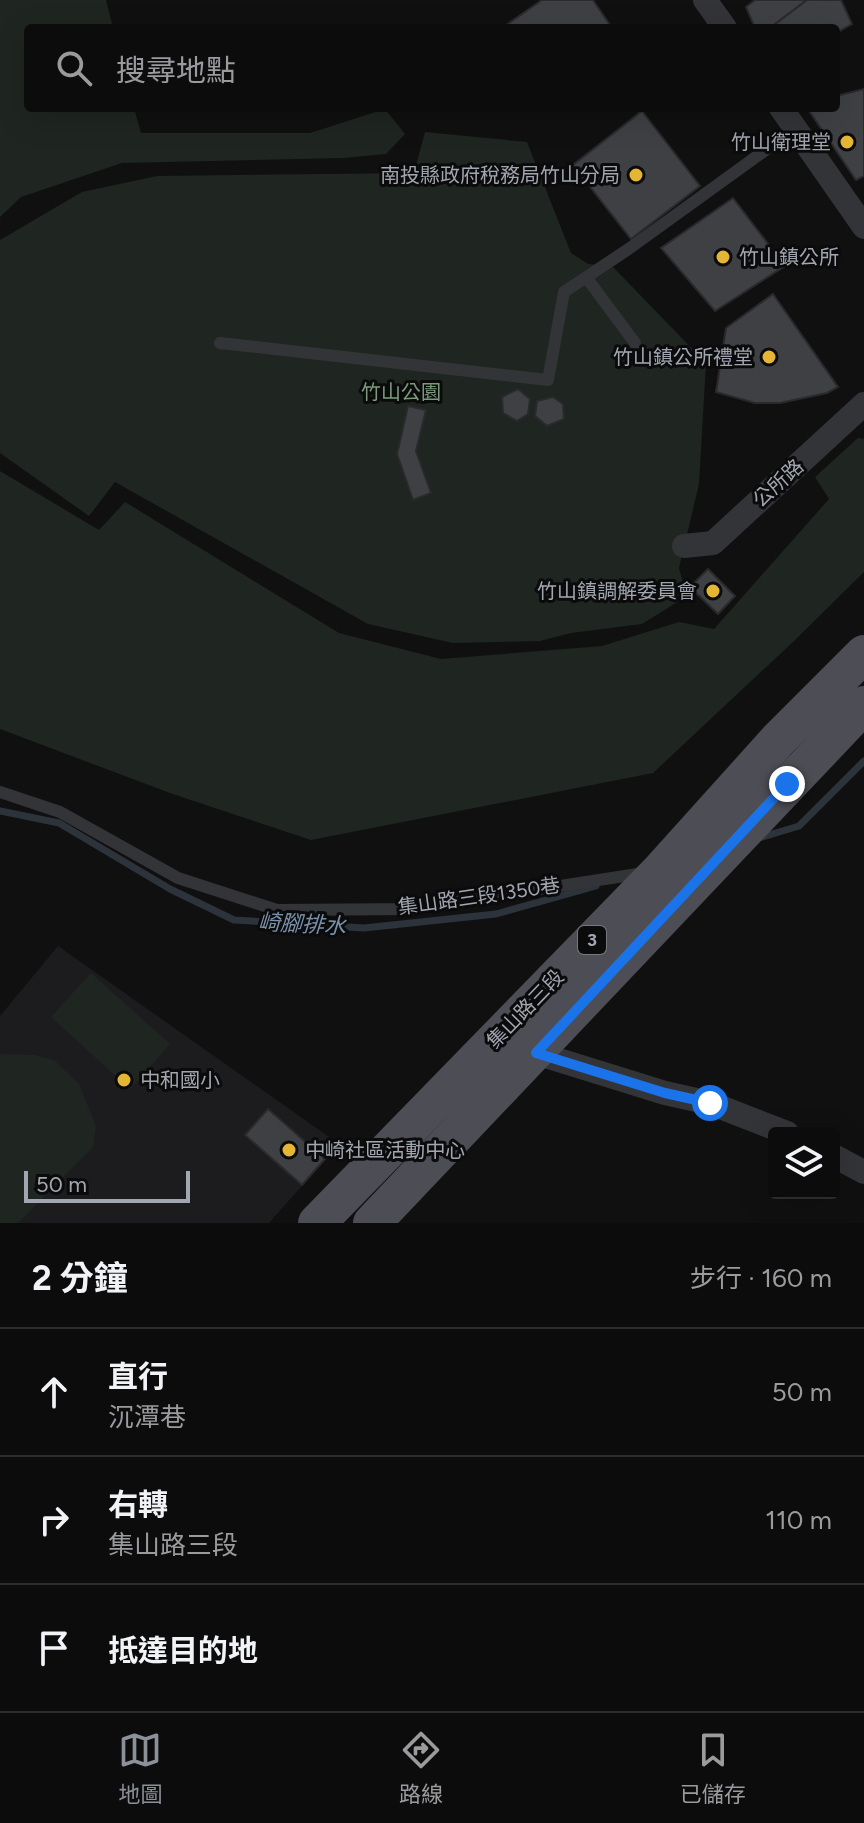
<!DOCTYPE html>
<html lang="zh-TW">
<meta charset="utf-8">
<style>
body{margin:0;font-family:Figtree,"Noto Sans TC",sans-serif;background:#1a1a1b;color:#f1f3f6}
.controls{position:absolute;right:24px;bottom:24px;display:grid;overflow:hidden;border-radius:8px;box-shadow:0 8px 32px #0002}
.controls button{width:72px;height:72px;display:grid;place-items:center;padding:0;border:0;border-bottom:2px solid #2c2c2e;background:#0c0c0d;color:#f1f3f6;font:40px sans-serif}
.scale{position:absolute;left:24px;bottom:20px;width:166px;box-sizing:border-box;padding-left:8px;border:4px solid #a2a6b1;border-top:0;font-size:22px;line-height:28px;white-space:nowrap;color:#a2a6b1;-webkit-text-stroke:6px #0b0b0c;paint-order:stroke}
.stop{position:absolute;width:24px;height:24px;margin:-18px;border:6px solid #1a73e8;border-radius:50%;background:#fff}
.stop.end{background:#1a73e8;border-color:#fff;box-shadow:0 2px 8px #0008}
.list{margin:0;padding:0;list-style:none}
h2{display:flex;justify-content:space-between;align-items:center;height:104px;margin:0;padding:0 32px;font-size:34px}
h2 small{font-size:26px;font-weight:400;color:#9a9b9d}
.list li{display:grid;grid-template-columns:52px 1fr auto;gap:24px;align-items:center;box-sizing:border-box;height:128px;padding:0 32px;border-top:2px solid #2c2c2e}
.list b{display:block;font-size:30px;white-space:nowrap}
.list p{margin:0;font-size:26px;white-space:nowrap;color:#9a9b9d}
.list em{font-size:26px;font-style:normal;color:#9a9b9d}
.icon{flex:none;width:44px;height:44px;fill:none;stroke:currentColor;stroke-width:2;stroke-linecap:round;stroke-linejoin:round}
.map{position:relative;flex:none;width:864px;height:1223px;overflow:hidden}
.search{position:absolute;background:#0c0c0d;box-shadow:0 8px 32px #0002;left:24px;right:24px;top:24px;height:88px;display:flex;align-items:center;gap:20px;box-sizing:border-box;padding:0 28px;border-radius:8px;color:#9a9b9d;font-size:30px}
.sheet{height:488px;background:#0c0c0d}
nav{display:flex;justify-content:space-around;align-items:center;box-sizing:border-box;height:112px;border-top:2px solid #2c2c2e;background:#0c0c0d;font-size:22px;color:#9a9b9d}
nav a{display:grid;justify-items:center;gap:4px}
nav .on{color:#8c9099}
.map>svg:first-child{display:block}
</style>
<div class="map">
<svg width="864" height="1223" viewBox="0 0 864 1223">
<rect width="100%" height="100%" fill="#101011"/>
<path fill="#1c1c1e" d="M58,946L339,1144L269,1223H0V1016Z"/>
<g fill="#1f2520">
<path d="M0,0H106L113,28H28V108H134L141,133H310L385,109L405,134L386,154L344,158L122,163L21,197L0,217Z"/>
<path d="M425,132L527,142L571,253L588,264L612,266L706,363L699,484L679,568L687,596L642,624L571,633L540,641L453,643L368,624L115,482L89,516L0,453V240L82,192L157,176L414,173Z"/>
<path d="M858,438L864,439V572L794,641L653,773L311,840L170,793L0,729V471L99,530L125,502L339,633L441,659L602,646L679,622L714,629L829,499L815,477Z"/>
<path d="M91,973L170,1044L130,1089L51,1017Z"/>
<path d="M0,1054L36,1055L54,1060L79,1084L96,1126L93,1147L18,1223H0Z"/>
</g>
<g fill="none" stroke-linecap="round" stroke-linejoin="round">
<g stroke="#2c333b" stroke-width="7">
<path d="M0,811L59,823L170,889L234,920L364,928L496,914L596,886"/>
<path d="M759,838L799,826L864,761"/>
</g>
</g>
<g fill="#3f4044" stroke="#2a2a2d" stroke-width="2">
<path d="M542,0H593L612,28H502Z"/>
<path d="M755,0H807L770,28H755L746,7Z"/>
<path d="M807,0H841L852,24L836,33V28H770Z"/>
<path d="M864,89V176L856,180L807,108H836V96Z"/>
<path d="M642,111L700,186L631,239L573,165Z"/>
<path d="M733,198L785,266L715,311L661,248Z"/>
<path d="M773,294L838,387L827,393L780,403H755L716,392L726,328Z"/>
<path d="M518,389L530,399L528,414L517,421L503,413L502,397Z"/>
<path d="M553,397L563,404L564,419L547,426L535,416L537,401Z"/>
<path d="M408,406L426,410L416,451L431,493L413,500L397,454Z"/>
<path d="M708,569L735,596L718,614L690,587Z"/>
<path d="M268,1109L325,1159L302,1185L245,1135Z"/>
</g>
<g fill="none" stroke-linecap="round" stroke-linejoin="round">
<g stroke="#333438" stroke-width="12">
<path d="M586,277L635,343"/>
<path d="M220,343L548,380L564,292L630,248L796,128"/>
<path d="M0,792L60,812L178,878L277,910L411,909L644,873"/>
</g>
<g stroke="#333438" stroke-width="24">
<path d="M705,0L725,28"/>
<path d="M781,108L864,227"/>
<path d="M684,546L713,543L864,404"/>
<path d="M527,1045L536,1053L665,1093L710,1103L787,1133"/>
<path d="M834,1156L864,1172"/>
</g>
<g stroke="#4d4e55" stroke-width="38">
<path d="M317,1223L661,870L778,740L864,654"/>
<path d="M372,1223L864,705"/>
</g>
</g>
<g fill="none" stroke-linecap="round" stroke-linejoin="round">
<path stroke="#1a73e8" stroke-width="10" d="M710,1103L665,1093L536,1053L787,784"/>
</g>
<g fill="#e5b534" stroke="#0b0b0c" stroke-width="3">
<circle cx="847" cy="142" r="8"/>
<circle cx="636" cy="175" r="8"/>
<circle cx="723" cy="257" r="8"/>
<circle cx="769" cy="357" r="8"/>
<circle cx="713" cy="591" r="8"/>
<circle cx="124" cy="1080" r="8"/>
<circle cx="289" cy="1150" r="8"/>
</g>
<g text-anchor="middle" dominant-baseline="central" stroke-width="6" stroke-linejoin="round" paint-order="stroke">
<rect fill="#0b0b0c" stroke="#757880" stroke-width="2" x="578" y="926" width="28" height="28" rx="6"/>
<g font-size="18" font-weight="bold" fill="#a2a6b1">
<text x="592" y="940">3</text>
</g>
<g font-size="20" fill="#a2a6b1" stroke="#0b0b0c" text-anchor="end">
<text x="831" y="142">竹山衛理堂</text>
<text x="620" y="175">南投縣政府稅務局竹山分局</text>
<text x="739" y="257" text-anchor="start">竹山鎮公所</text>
<text x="753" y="357">竹山鎮公所禮堂</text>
<text x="697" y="591">竹山鎮調解委員會</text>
<text x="140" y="1080" text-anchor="start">中和國小</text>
<text x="305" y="1150" text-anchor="start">中崎社區活動中心</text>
</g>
<g font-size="20" fill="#7a9b7e" stroke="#0b0b0c">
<text x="401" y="392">竹山公園</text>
</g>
<g font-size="20" fill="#a2a6b1" stroke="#0b0b0c">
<text transform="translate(778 483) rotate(-42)">公所路</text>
<text transform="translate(479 896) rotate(-8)">集山路三段1350巷</text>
<text transform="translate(525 1009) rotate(-46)">集山路三段</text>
</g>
<g font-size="22" font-style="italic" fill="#7a91ab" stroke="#0b0b0c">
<text transform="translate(302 924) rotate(3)">崎腳排水</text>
</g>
</g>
</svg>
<div class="controls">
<button><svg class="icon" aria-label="layers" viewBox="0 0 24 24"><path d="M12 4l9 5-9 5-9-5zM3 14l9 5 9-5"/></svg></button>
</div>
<div class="scale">50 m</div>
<div class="stop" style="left:710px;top:1103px"></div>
<div class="stop end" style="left:787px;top:784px"></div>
<div class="search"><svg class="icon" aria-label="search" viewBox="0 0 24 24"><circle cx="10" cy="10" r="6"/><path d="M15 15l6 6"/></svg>搜尋地點</div>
</div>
<section class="sheet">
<h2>2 分鐘<small>步行 · 160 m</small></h2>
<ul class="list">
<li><svg class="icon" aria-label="ahead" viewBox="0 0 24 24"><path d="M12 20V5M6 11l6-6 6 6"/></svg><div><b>直行</b><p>沉潭巷</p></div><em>50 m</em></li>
<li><svg class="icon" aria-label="right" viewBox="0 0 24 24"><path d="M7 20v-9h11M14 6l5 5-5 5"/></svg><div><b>右轉</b><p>集山路三段</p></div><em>110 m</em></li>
<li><svg class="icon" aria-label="arrive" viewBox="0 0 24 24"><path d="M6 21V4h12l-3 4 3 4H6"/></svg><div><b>抵達目的地</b></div></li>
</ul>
</section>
<nav>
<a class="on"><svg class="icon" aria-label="map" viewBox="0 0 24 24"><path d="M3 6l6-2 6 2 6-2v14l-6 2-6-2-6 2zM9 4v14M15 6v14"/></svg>地圖</a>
<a><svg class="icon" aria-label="directions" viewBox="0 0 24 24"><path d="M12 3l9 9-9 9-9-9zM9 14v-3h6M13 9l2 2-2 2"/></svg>路線</a>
<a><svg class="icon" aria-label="saved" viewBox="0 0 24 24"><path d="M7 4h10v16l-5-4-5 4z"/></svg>已儲存</a>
</nav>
